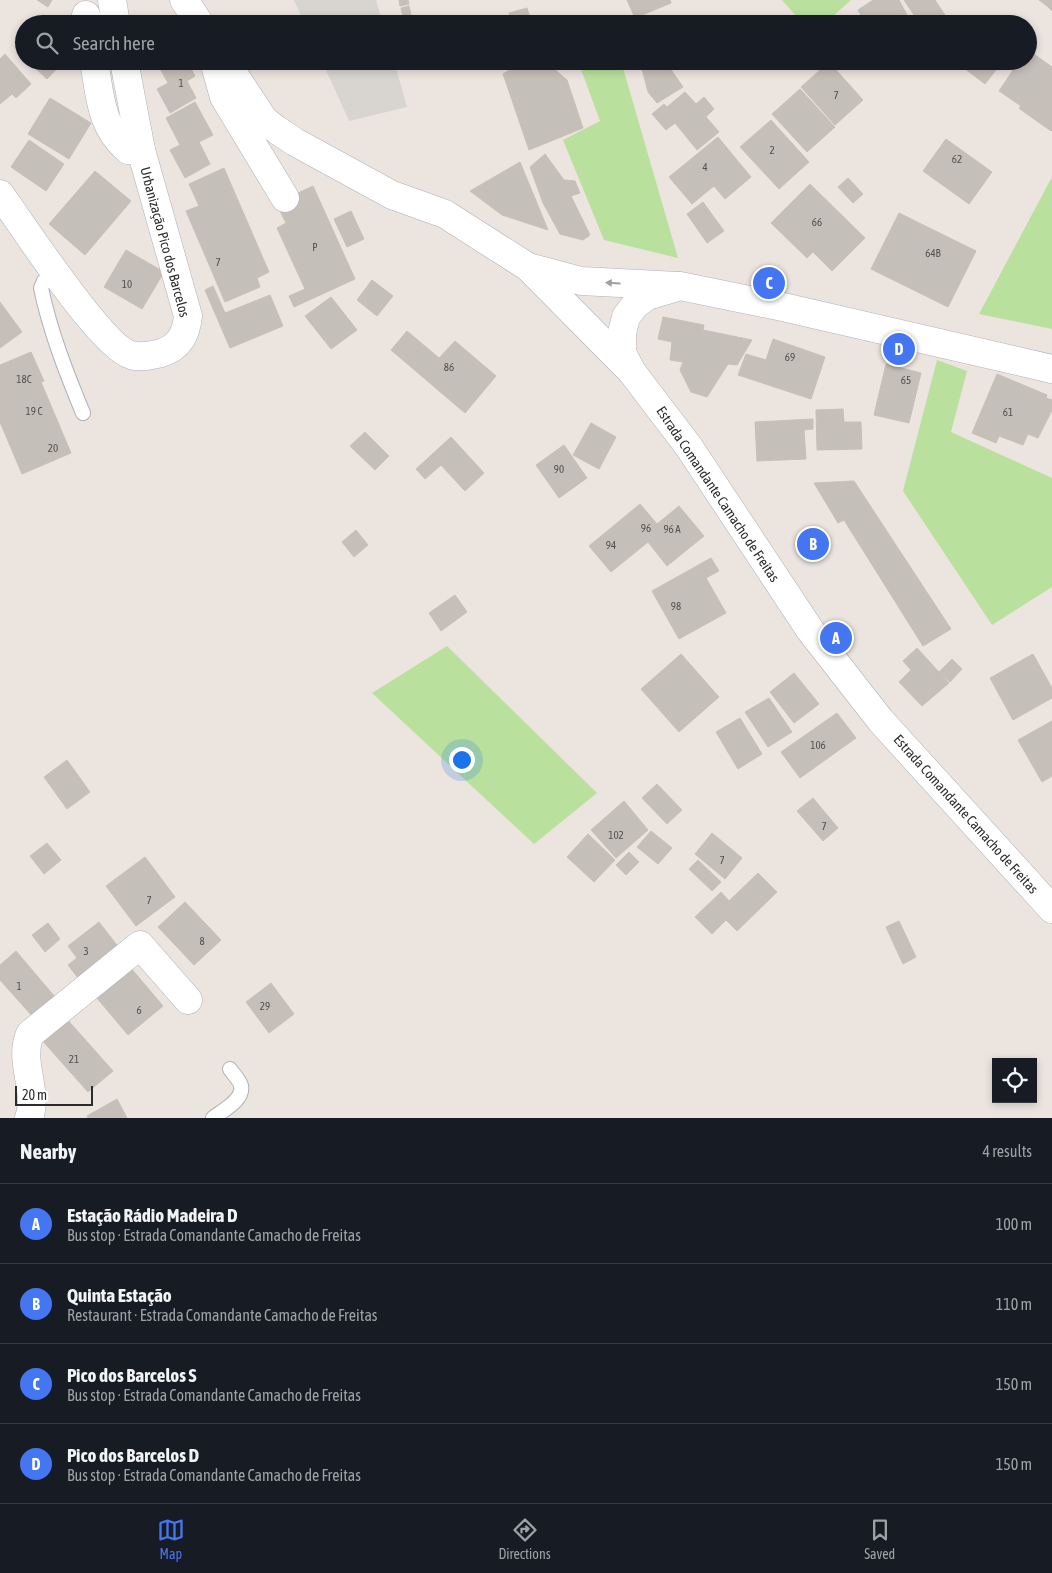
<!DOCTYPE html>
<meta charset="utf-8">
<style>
body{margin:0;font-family:"Asap Condensed",sans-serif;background:#20242c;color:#f1f3f6}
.controls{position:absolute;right:15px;bottom:15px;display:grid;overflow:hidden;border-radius:0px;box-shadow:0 2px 8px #0003}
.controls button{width:45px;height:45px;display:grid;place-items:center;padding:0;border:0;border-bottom:1px solid #363941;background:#171b24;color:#f1f3f6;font:25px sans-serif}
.scale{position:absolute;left:15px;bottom:12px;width:78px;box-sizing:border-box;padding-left:5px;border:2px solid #2b2b2b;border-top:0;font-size:14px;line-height:18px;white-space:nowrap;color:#2b2b2b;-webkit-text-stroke:4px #fff;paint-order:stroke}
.you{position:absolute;left:461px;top:759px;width:18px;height:18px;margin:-12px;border:4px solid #fff;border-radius:50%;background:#1a73e8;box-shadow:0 0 0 8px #1a73e833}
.badge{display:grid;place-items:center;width:32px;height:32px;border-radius:50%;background:#4576f1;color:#fff;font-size:16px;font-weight:700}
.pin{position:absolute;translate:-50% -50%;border:2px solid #fff;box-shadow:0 1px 5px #0006}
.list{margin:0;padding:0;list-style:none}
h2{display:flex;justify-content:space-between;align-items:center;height:65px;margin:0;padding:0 20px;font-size:21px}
h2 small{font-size:16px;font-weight:400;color:#9ea1a6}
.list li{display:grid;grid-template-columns:32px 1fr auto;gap:15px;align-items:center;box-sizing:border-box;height:80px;padding:0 20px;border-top:1px solid #363941}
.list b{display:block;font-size:19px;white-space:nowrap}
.list p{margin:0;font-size:16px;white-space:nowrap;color:#9ea1a6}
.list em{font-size:16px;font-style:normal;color:#9ea1a6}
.icon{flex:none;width:28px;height:28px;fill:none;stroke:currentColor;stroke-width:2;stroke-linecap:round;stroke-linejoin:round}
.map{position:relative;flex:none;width:1052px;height:1118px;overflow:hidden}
.search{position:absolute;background:#171b24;box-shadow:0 2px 8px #0003;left:15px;right:15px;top:15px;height:55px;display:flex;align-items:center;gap:12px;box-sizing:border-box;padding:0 18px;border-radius:28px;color:#9ea1a6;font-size:19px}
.sheet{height:385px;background:#171b24}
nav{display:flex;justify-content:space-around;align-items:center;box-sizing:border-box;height:70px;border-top:1px solid #363941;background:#171b24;font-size:14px;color:#9ea1a6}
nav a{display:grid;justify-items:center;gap:2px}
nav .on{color:#4576f1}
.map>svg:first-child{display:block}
</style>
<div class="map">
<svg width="1052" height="1118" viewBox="0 0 1052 1118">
<rect width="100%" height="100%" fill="#ece4de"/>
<g fill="#bae09d">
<path d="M782,0H851L824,24H803Z"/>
<path d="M578,61H621L678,258L604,240L563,140L600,121Z"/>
<path d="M1052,177V329L979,314Z"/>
<path d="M937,360L967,371L951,432L1052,478V587L992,625L903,491Z"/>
<path d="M447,646L597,793L534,844L372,693Z"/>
</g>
<g fill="#d8d4d0">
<path d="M294,0H376L383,24H305Z"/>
<path d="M322,61H394L407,107L349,121Z"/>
</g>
<g fill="#c5bfb9" stroke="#c7c0b7">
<path d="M37,0H52L48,7Z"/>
<path d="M399,0H408L409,4L400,6Z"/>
<path d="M627,0H670L671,3L635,18Z"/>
<path d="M873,0H899L912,24H866L858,10Z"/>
<path d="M904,0H935L951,24H920Z"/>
<path d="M1039,0H1052V11L1047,6Z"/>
<path d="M409,6L411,15L403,17L401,8Z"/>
<path d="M527,8L532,24H512L509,13Z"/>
<path d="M412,17L413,24H404L403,19Z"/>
<path d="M1028,50L1052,67V74L1024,112L1019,108L1021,106L999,91L1019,61H1028Z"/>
<path d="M5,54L31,84L16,98L12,94L0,104V59Z"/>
<path d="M28,61H64L47,79Z"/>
<path d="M156,61H187L195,76L187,81L196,98L170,113L157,89L168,83Z"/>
<path d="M524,61H545L567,80L583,128L529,150L503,74Z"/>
<path d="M640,61H665L683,87L657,103L648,92Z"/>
<path d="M963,61H1003L985,84L960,65Z"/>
<path d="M829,62L863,100L835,125L801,87Z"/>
<path d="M1052,74V130L1051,131L1024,112Z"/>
<path d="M800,89L835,127L807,152L772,114Z"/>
<path d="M685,92L696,104L704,97L714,109L706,117L719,132L697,150L675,123L666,130L652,114L664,104L667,107Z"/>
<path d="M50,98L91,123L69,159L28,134Z"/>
<path d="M195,102L213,135L199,142L210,164L185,178L170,150L180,145L166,118Z"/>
<path d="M771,120L809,162L779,189L740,147Z"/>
<path d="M718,137L751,177L725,199L714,186L692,204L669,177Z"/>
<path d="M946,139L992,172L969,204L923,171Z"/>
<path d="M29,140L64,164L46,191L11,167Z"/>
<path d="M545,154L564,180L575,181L580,193L571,196L590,235L583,240L560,234L543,203L530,167Z"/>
<path d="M520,162L548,230L502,215L470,191Z"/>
<path d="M224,168L269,272L257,278L260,287L225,302L186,211L199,206L189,184Z"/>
<path d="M95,171L131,201L85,255L49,224Z"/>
<path d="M848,178L863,194L853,203L838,187Z"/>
<path d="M810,184L865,238L832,271L813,252L807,258L771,223Z"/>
<path d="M313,186L355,279L294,307L289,296L305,289L277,228L286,223L276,203Z"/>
<path d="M703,202L724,231L707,243L687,214Z"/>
<path d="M351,211L364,239L347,247L334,219Z"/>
<path d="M899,213L976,251L948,307L871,269Z"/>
<path d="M126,250L164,272L142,309L104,287Z"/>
<path d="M372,280L393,296L377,316L357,300Z"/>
<path d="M213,286L225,313L270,295L283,326L230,348L205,290Z"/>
<path d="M331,297L357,330L331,349L305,316Z"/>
<path d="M0,302L22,332L0,348Z"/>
<path d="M663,317L704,325L703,330L752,340L737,365L728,364L707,397L691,392L680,370L683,362L670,360L672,342L658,339Z"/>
<path d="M407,331L439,358L455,341L496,376L465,413L391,350Z"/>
<path d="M773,339L825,357L811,399L738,375L746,354L766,360Z"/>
<path d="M31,352L44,381L41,382L71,453L22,474L0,422V365Z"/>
<path d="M886,364L921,373L909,423L874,415Z"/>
<path d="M997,374L1047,395L1046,398L1052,400V410L1038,438L1028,434L1023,445L999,436L996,443L972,433Z"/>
<path d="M843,409L844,422H861L862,449L817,450L816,410Z"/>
<path d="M813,419V429L804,430L806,459L757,461L755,422Z"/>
<path d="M591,423L616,437L599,469L573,455Z"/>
<path d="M365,432L389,456L375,470L350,446Z"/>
<path d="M451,437L484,473L465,491L441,465L425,479L416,469Z"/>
<path d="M564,445L587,478L559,498L536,465Z"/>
<path d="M854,481L951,629L923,646L844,520L838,523L814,483Z"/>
<path d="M640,504L657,524L679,506L704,536L667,566L648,542L611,572L589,546Z"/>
<path d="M356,530L368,545L354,557L342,542Z"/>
<path d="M711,558L719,571L706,578L726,613L679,639L652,591Z"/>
<path d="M455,595L467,612L441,631L429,613Z"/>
<path d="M917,648L949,683L922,706L899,682L911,670L903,661Z"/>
<path d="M681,654L719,697L679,732L641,689Z"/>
<path d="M1033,654L1052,688V698L1013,720L990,678Z"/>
<path d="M952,659L962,669L950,682L939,672Z"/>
<path d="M794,673L819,704L794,723L770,692Z"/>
<path d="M769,698L792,732L768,747L745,712Z"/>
<path d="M837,713L856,738L800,778L781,752Z"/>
<path d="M740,718L762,754L738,769L716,732Z"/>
<path d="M1052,721V776L1042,782L1018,740Z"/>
<path d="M67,760L90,792L67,809L44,777Z"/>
<path d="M657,784L682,810L667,824L642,798Z"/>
<path d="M813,798L838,828L823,841L797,811Z"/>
<path d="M624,801L648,830L616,858L591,830Z"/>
<path d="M651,831L672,848L658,864L637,847Z"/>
<path d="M712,833L742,858L725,879L695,854Z"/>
<path d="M588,834L615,860L594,882L567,857Z"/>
<path d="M47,843L61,860L44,874L30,856Z"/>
<path d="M629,852L639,862L626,875L616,865Z"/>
<path d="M145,857L175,897L136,926L106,886Z"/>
<path d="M698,860L721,882L712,891L689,869Z"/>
<path d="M758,873L777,892L737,931L726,920L712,934L695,917L721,892L729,901Z"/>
<path d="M185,902L221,940L194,965L158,927Z"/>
<path d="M899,921L916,957L903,964L886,927Z"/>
<path d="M99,922L126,957L85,987L68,965L77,958L68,946Z"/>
<path d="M48,923L60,939L45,952L32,935Z"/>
<path d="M16,951L55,997L33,1017L0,980V965Z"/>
<path d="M130,967L163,1006L128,1035L96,997Z"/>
<path d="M271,983L294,1014L269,1033L246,1002Z"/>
<path d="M65,1017L113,1071L88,1092L41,1039Z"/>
<path d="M117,1099L127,1118H88L87,1116Z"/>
</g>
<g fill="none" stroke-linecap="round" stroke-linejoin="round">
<g stroke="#aeb1bb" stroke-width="16">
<g id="service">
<path d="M57,272L44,281L41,288C50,331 66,372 83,413"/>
<path d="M213,1118C222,1111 244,1100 241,1086C240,1080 233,1074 230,1069"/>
</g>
</g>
<g stroke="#aeb1bb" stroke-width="29">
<g id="minor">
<path d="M112,0L116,24"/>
<path d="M184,0L200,24"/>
<path d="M86,15L88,24"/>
<path d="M94,61C100,95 100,126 128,150H141"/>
<path d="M214,61L224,97L285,198"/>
<path d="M225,61L264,120L277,130L295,142L392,195L445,214L528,267L632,372"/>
<path d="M0,194C22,224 101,347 131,355C141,358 152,355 161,353C180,347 186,334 188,316L141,150L124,61"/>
<path d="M528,267L581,281L678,286"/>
<path d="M29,1118C39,1091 18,1061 30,1034L140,945L188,1000"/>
</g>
</g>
<g stroke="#aeb1bb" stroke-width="29">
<path id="secondary" d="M1052,369L783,307L680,286L647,296L635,305L626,317L622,333V353L632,372L689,447L810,630L881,721L1052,909"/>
</g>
<use href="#service" stroke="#fff" stroke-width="14"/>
<use href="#minor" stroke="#fff" stroke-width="28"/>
<use href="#secondary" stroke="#fff" stroke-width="28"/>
</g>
<defs><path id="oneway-solid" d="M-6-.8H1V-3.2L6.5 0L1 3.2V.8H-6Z" transform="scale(1.25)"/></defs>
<use fill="#a0a0a0" href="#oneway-solid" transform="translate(613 283) rotate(-177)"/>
<g text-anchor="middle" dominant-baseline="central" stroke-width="5" stroke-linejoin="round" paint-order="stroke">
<g font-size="11" fill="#52504e">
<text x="181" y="83">1</text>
<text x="836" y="95">7</text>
<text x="772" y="150">2</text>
<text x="957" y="159">62</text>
<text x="705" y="167">4</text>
<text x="817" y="222">66</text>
<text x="315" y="247">P</text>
<text x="933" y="253">64B</text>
<text x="218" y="262">7</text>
<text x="127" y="284">10</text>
<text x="790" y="357">69</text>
<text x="449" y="367">86</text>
<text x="24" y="379">18C</text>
<text x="906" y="380">65</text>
<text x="34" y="411">19 C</text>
<text x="1008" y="412">61</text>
<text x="53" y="448">20</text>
<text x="559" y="469">90</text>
<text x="646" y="528">96</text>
<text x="672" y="529">96 A</text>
<text x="611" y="545">94</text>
<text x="676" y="606">98</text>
<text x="818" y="745">106</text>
<text x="824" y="826">7</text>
<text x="616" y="835">102</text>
<text x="722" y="860">7</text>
<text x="149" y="900">7</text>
<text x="202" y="941">8</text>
<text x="86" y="951">3</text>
<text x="19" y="986">1</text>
<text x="265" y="1006">29</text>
<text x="139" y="1010">6</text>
<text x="74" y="1059">21</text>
</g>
<g font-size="14" fill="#2b2b2b" stroke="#fff">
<text transform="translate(165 242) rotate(75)">Urbanização Pico dos Barcelos</text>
<text transform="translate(718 494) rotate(56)">Estrada Comandante Camacho de Freitas</text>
<text transform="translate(966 814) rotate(48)">Estrada Comandante Camacho de Freitas</text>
</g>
</g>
</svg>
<div class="controls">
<button><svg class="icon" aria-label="locate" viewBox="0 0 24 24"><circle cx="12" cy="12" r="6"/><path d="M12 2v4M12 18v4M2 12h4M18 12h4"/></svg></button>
</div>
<div class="scale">20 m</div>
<div class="you"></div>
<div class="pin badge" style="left:836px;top:638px">A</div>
<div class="pin badge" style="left:813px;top:544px">B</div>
<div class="pin badge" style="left:769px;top:283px">C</div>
<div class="pin badge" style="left:899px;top:349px">D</div>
<div class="search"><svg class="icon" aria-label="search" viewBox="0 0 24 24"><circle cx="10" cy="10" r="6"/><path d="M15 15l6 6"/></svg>Search here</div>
</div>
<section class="sheet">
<h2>Nearby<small>4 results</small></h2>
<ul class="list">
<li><span class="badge">A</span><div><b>Estação Rádio Madeira D</b><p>Bus stop · Estrada Comandante Camacho de Freitas</p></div><em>100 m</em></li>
<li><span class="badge">B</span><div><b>Quinta Estação</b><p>Restaurant · Estrada Comandante Camacho de Freitas</p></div><em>110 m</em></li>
<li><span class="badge">C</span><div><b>Pico dos Barcelos S</b><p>Bus stop · Estrada Comandante Camacho de Freitas</p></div><em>150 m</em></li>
<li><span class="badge">D</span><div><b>Pico dos Barcelos D</b><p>Bus stop · Estrada Comandante Camacho de Freitas</p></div><em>150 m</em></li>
</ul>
</section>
<nav>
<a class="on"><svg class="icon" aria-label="map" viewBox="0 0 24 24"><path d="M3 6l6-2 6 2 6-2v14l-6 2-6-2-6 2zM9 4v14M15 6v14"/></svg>Map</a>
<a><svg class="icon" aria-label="directions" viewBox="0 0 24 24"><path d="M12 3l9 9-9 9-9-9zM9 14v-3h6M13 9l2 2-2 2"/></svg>Directions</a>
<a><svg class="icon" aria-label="saved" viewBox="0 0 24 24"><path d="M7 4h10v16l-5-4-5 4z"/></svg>Saved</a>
</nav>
